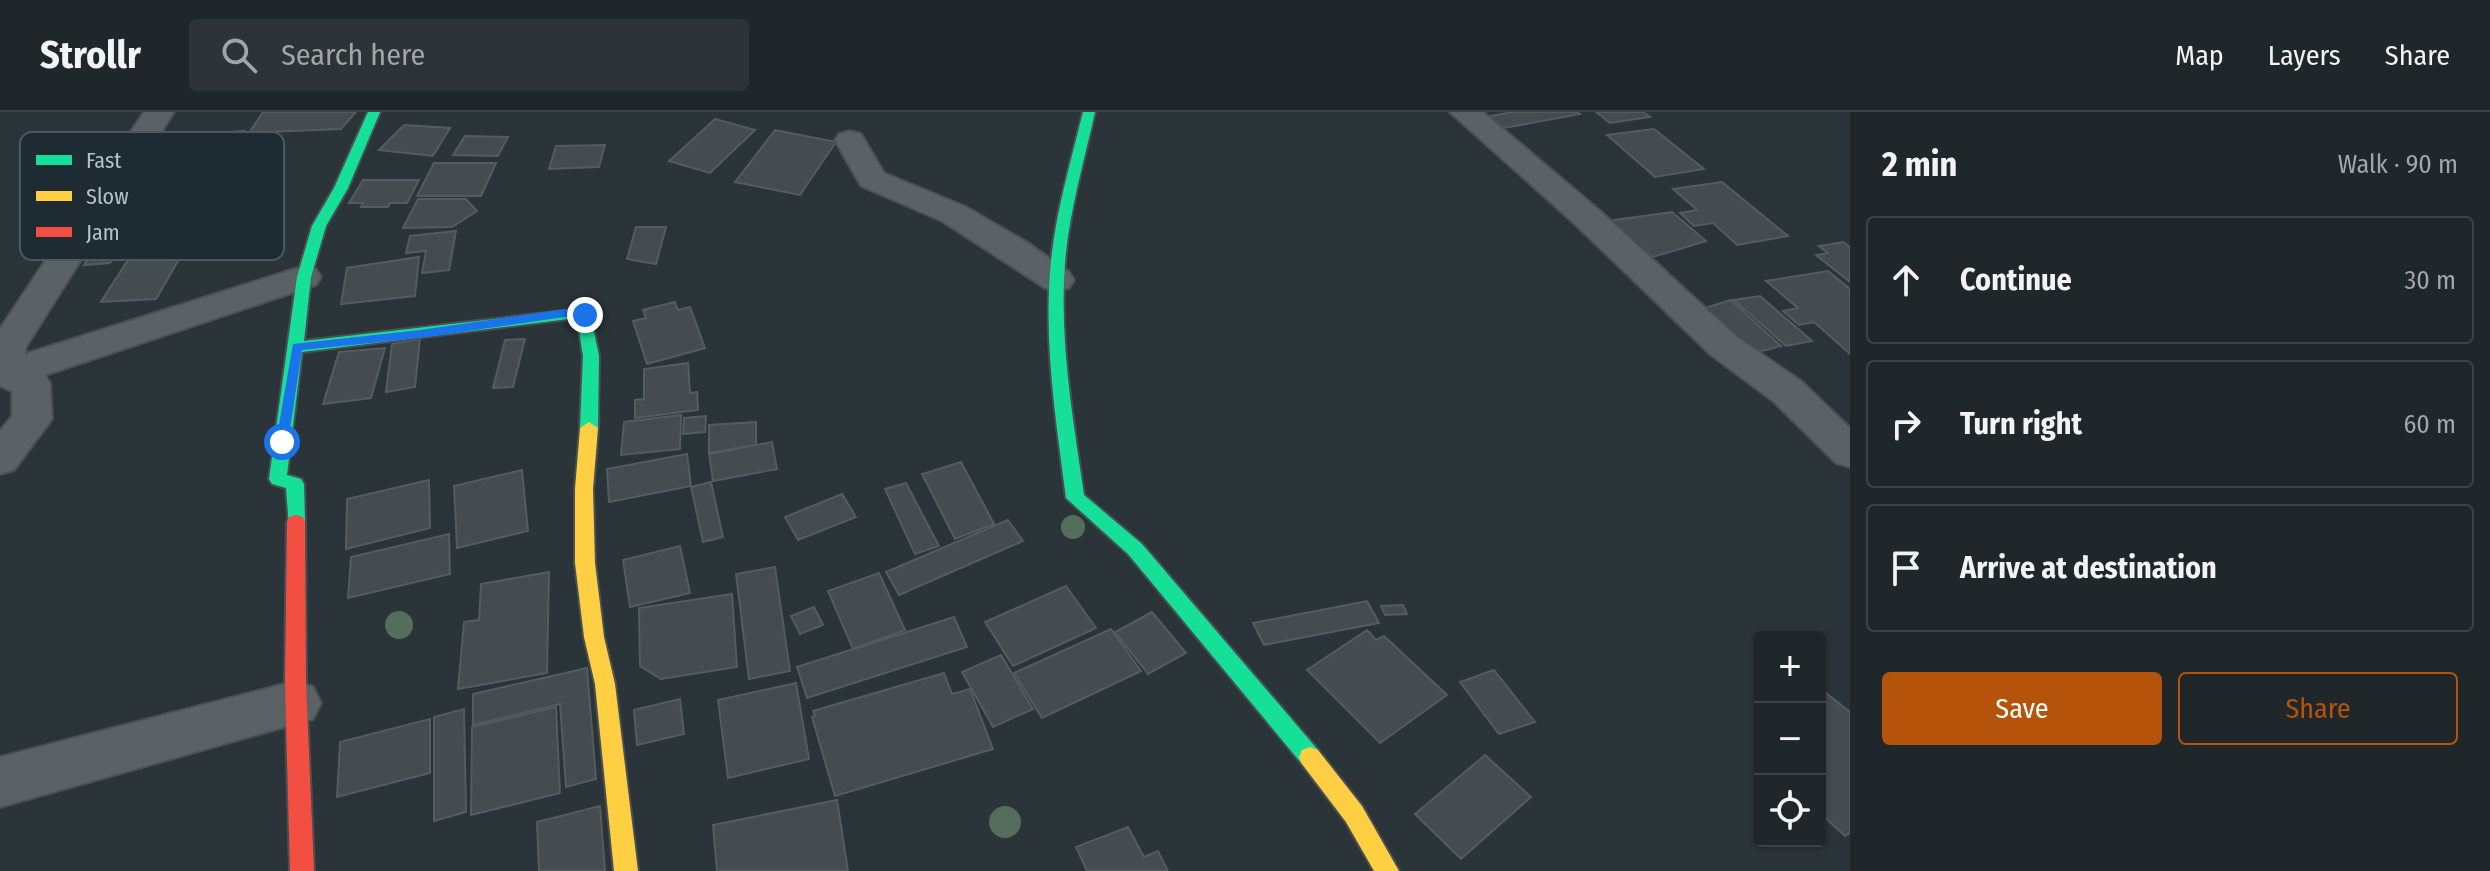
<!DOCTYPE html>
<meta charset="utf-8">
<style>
body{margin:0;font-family:"Fira Sans Condensed",sans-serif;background:#2d3336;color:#f1f3f6}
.controls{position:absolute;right:24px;bottom:24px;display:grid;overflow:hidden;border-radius:8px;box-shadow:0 2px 6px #0004}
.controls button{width:72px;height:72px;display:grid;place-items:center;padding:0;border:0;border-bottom:2px solid #3d4447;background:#20272a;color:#f1f3f6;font:40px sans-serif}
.stop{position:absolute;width:24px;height:24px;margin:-18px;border:6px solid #1a73e8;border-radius:50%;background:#fff}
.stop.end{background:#1a73e8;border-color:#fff;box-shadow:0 2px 8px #0008}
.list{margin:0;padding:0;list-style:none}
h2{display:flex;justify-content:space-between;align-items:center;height:104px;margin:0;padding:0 32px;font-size:34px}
h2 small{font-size:26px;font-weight:400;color:#a2a5a8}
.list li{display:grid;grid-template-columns:52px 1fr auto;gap:24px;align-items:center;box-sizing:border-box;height:128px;margin:0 16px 16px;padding:0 16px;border:2px solid #3d4447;border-radius:8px}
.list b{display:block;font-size:30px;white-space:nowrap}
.list em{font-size:26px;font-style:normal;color:#a2a5a8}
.actions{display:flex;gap:16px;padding:24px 32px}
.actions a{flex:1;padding:18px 0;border:2px solid #b45309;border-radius:8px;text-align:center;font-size:28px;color:#b45309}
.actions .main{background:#b45309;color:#fff}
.icon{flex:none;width:44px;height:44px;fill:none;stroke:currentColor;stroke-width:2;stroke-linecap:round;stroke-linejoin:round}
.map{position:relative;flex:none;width:1850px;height:759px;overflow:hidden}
header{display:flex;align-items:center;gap:48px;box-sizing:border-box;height:112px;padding:0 40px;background:#20272a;border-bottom:2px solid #3d4447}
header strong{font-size:38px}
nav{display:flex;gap:44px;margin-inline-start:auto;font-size:28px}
.search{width:560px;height:72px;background:#2d3336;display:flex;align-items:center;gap:20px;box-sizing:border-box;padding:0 28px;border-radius:8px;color:#a2a5a8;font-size:30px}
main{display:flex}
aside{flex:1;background:#20272a}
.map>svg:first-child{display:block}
</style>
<header>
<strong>Strollr</strong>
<div class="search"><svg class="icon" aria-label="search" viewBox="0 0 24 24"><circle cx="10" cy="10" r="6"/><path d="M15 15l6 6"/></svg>Search here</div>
<nav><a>Map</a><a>Layers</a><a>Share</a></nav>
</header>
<main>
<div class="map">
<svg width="1850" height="759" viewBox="0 0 1850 759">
<rect width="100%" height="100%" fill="#2b3438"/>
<g fill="#454c50" stroke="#535c5f" stroke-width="2">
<path d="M263,0H356L341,17L267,20L263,27H245Z"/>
<path d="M1513,0H1577L1580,2L1504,16L1490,4Z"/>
<path d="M1596,0H1643L1650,5L1610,11Z"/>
<path d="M715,7L755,18L710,61L669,49Z"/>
<path d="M404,13L450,16L433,44L379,38Z"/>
<path d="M1654,17L1704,57L1655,65L1607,23Z"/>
<path d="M775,18L836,30L800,83L735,70Z"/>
<path d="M244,19L202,114L105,124L128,80L154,78L182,24Z"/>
<path d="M465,24L508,25L498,44L453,43Z"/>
<path d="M605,33L599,55L549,57L556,34Z"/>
<path d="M434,51H496L481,84H417Z"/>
<path d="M363,68H419L407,91H390L388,95H361L363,91H349Z"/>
<path d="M1722,70L1788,124L1737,133L1713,111L1694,114L1680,101L1697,98L1673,77Z"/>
<path d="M418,87H466L477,99L452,115L403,116Z"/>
<path d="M1672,100L1706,129L1653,145L1607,109Z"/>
<path d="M636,115H666L656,152L627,147Z"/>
<path d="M456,119L449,158L422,161L426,139L406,141L410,124Z"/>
<path d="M126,127L110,151L84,153L100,128Z"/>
<path d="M1843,130L1850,135V170L1816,143L1828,141L1819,134Z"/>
<path d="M185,137L156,187L101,190L133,140Z"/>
<path d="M419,145L415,184L341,192L347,156Z"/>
<path d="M1828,159L1850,177V242L1814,210L1799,213L1783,199L1798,196L1766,169Z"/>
<path d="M1760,184L1812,229L1786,234L1734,188Z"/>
<path d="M1731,188L1781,234L1754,241L1702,197Z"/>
<path d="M675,190L678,198L690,195L705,236L647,252L633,209L646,206L643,198Z"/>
<path d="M420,227L415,275L386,280L392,232Z"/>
<path d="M525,227L513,275L493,276L505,228Z"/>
<path d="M385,236L371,286L323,292L339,240Z"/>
<path d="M688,251L690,281L697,280L698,298L635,306V288L644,287V257Z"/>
<path d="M681,303L680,337L621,343L624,310Z"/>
<path d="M706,304L705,320L683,322L684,306Z"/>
<path d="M756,310V333L709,341V313Z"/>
<path d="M772,330L777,357L713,369L709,342Z"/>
<path d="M687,342L691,374L609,390L607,357Z"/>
<path d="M961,350L994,412L955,427L922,362Z"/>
<path d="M522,358L528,419L457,436L454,374Z"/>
<path d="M429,368L430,416L346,437L347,387Z"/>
<path d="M711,370L723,425L703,430L691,375Z"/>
<path d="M906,371L939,434L915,442L885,377Z"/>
<path d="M842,382L856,405L798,428L785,405Z"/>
<path d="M1008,408L1023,429L899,483L886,460Z"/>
<path d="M449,422L450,462L348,486L351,445Z"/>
<path d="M680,434L690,481L630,495L623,448Z"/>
<path d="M775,455L790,559L749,567L736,462Z"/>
<path d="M549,460L547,561L458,577L464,510L479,508L481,472Z"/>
<path d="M879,461L905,518L853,537L828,479Z"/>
<path d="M1066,474L1096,516L1013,554L985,510Z"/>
<path d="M732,482L737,555L661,567L640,554L639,496Z"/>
<path d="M1367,489L1379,511L1264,533L1253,511Z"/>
<path d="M1403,493L1407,502L1385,503L1381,494Z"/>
<path d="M814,495L823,513L800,522L791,504Z"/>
<path d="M1152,500L1186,541L1148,562L1115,520Z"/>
<path d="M954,505L967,535L807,586L797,555Z"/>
<path d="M1111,517L1141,559L1042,606L1014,561Z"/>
<path d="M1367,518L1376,528L1384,524L1447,583L1380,631L1307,558Z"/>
<path d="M1001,543L1033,597L993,615L962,560Z"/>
<path d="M587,556L596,667L566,675L560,592L473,613V582Z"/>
<path d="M1494,558L1535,610L1499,622L1460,570Z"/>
<path d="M944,561L952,582L970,577L993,637L835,684L812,605L815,604L813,599Z"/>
<path d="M796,571L809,647L728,666L718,588Z"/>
<path d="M1820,576L1850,600V721L1845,724L1820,701Z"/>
<path d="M680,587L684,622L637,633L634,598Z"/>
<path d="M556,595L560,681L471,703L472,615Z"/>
<path d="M464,597L466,700L434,709V605Z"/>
<path d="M430,607V661L337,685L340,630Z"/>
<path d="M1485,643L1531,685L1461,747L1415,702Z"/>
<path d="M837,688L848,759H717L713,713Z"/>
<path d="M600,694L605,759H539L537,710Z"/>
<path d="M1128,715L1144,745L1158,739L1168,759H1087L1076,735Z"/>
</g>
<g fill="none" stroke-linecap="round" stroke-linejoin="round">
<g stroke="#494f53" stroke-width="4">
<g id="street">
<path d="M144,0H174L26,235L25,242L304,154L316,157L321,165L316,173L45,263L50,271L52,307L14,358L0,362V319L12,304V279L0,274V217Z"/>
<path d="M1450,0H1483L1600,99L1737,225L1801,269L1850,316V355L1836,351L1773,289L1711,243L1576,113Z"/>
<path d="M850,19L861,22L884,61L966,95L1028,131L1069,160L1074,168L1069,176L1057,179L1045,176L942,109L861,74L835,28L839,22Z"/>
<path d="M296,569L313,575L321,591L313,607L0,695V645Z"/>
</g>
</g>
<g stroke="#494f53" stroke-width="4">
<g id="fast">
<path d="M368,0H380L348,76L326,114L311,165L304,229L589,196L599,244L598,316L589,322L580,316L583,244L577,206L302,240L287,363L301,367L304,372L305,410L303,415H289L286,376L272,372L269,367L297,165L312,114L334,76Z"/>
<path d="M1083,0H1095C1084,50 1069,100 1065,151C1059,228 1073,306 1084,383L1142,432L1318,638L1321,645L1318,652L1310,655L1302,652L1128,442L1066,386C1056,308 1043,228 1051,149C1056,99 1071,49 1083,0Z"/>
</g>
</g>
<g stroke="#494f53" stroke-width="4">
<g id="slow">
<path d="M589,310L598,316L593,377L595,451L604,525L615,572L638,759H614L595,572L584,525L575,451V377L580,316Z"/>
<path d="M1310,635L1318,638L1362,694L1399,759H1374L1346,710L1302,652L1299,645L1302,638Z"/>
</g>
</g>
<g stroke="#494f53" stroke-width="4">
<path id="jam" d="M296,403L303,405L305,410L306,571L314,759H290L285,571L287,410L289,405Z"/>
</g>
<use href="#street" fill="#5b6266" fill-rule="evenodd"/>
<use href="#fast" fill="#16e098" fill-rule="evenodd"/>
<use href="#slow" fill="#ffcf43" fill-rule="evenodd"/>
<use href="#jam" fill="#f24e42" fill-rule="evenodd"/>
</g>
<g fill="#546e5b">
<circle cx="1073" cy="415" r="12"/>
<circle cx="399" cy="513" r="14"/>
<circle cx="1005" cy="710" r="16"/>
</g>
<path fill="#1a73e8" d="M580,195L589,200V206L578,203L420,226L302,238L288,330L282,334L276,330L293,232L420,218Z"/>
<rect x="20" y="20" width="264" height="128" rx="12" fill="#1f2b33" stroke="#4c5860" stroke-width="2"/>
<rect x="36" y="43" width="36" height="10" fill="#16e098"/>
<rect x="36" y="79" width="36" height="10" fill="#ffcf43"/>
<rect x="36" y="115" width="36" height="10" fill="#f24e42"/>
<g font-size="22" fill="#b6c1c8">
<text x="86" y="56">Fast</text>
<text x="86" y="92">Slow</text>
<text x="86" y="128">Jam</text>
</g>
</svg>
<div class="controls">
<button>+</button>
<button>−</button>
<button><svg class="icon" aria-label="locate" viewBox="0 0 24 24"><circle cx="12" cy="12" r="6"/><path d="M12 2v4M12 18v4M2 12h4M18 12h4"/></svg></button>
</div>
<div class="stop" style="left:282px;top:330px"></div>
<div class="stop end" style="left:585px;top:203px"></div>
</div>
<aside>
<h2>2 min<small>Walk · 90 m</small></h2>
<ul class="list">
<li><svg class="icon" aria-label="ahead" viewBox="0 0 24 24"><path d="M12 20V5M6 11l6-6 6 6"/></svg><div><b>Continue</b></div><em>30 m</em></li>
<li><svg class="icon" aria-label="right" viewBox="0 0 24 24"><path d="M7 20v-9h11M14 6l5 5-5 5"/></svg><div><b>Turn right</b></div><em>60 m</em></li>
<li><svg class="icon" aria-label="arrive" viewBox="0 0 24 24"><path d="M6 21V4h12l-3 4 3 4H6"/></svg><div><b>Arrive at destination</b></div></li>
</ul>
<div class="actions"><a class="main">Save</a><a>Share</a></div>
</aside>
</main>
